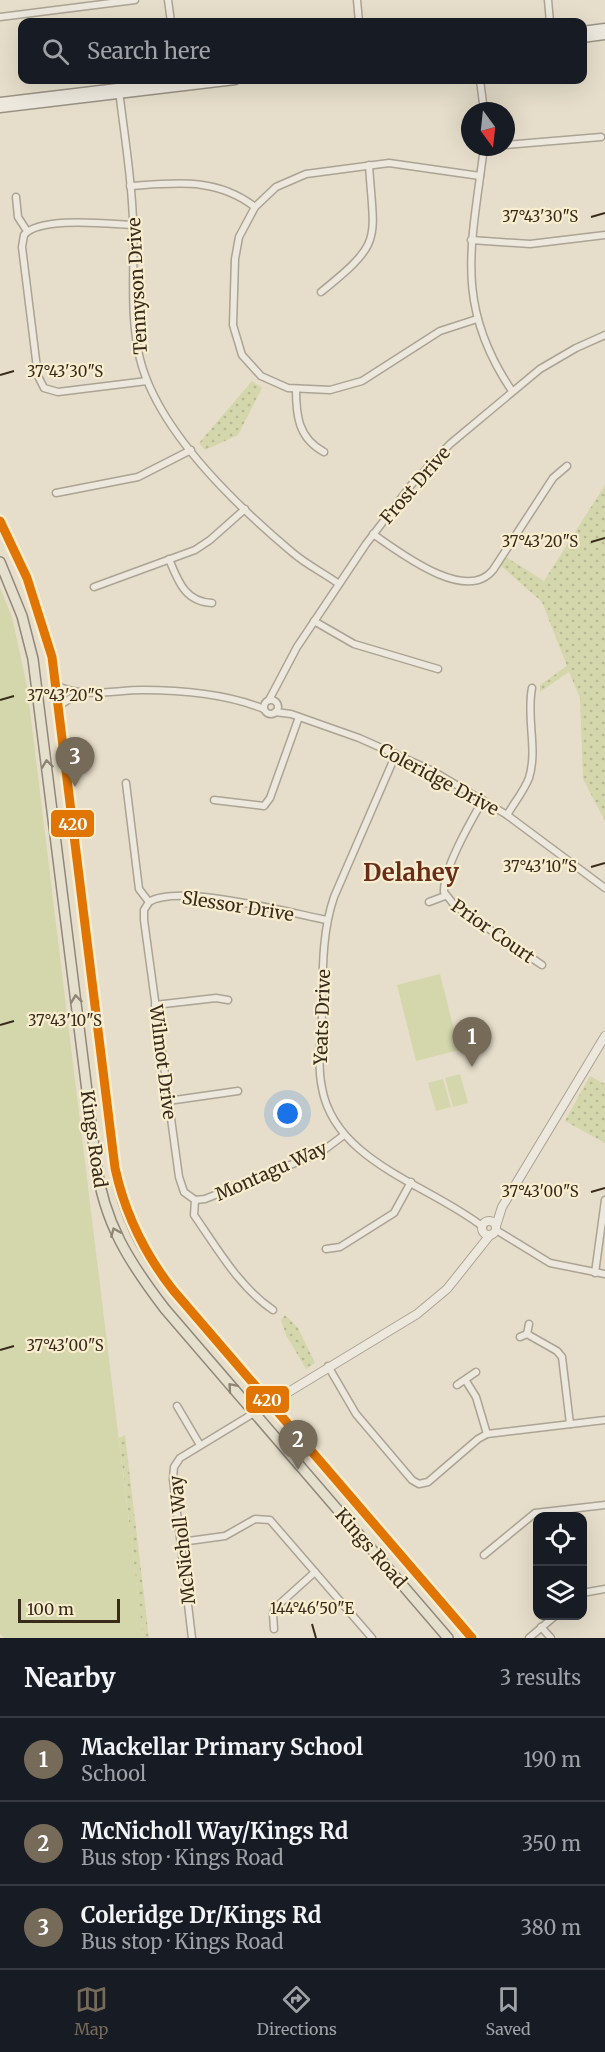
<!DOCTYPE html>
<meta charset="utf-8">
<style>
body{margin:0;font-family:Merriweather,serif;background:#242831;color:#f1f3f6}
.controls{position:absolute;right:18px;bottom:18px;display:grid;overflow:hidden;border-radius:12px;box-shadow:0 6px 24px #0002}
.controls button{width:54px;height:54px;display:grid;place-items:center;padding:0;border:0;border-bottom:2px solid #363941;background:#171b24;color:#f1f3f6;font:30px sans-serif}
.compass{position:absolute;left:461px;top:102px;width:54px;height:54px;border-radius:50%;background:#171b24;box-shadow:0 6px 24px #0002;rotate:165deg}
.scale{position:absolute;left:18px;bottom:15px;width:102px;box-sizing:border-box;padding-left:6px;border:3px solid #392b1c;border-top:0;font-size:16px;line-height:21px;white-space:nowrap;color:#392b1c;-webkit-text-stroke:4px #f8eecf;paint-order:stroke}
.you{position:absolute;left:288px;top:1114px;width:21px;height:21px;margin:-15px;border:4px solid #fff;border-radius:50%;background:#1a73e8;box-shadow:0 0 0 9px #1a73e833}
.badge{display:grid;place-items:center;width:39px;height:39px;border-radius:50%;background:#766a59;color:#fff;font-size:20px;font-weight:700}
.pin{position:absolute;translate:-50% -50px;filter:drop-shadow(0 2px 3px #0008)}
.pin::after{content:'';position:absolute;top:32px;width:21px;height:18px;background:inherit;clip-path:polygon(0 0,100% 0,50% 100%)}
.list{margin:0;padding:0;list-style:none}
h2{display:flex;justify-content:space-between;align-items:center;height:78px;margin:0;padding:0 24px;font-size:26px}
h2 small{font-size:20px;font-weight:400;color:#9ea1a6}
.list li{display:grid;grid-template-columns:39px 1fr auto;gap:18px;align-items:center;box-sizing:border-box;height:84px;padding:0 24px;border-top:2px solid #363941}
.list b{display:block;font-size:22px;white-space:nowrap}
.list p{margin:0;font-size:20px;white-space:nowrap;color:#9ea1a6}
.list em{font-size:20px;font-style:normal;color:#9ea1a6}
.icon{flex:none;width:33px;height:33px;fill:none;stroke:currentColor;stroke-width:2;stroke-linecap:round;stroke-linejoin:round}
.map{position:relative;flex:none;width:605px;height:1638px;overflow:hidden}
.search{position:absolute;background:#171b24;box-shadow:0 6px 24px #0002;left:18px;right:18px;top:18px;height:66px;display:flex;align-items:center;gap:15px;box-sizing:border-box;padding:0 21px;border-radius:12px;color:#9ea1a6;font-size:22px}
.sheet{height:330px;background:#171b24}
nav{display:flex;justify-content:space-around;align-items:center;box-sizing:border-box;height:84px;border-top:2px solid #363941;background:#171b24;font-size:16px;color:#9ea1a6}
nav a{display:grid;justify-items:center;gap:3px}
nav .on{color:#766a59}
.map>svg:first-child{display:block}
</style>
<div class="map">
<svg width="605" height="1638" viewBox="0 0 605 1638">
<defs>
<pattern id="park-dots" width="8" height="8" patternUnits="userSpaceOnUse" patternTransform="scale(1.5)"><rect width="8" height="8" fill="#d4d6ab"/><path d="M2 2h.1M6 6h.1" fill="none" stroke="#b7b893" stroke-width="1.8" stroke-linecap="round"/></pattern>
</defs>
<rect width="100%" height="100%" fill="#e6deca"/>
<g fill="#d4d6ab">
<path d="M0,588L12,617L27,686L143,1638H4L0,1634Z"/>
<path d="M440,974L459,1050L416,1061L397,985Z"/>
<path d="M460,1074L468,1103L453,1107L445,1078Z"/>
<path d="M443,1079L451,1107L436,1111L428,1083Z"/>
</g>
<g fill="url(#park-dots)">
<path d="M252,381L262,388L238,435L205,450L199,443Z"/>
<path d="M605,485V821L583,779L580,698L569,672L540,692V685L567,666L542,602L500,565L506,557L544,581Z"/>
<path d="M590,1076L605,1084V1143L565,1121Z"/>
<path d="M285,1315L298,1328L315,1363L306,1369L286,1335L281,1320Z"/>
<path d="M125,1435L149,1638H143L119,1438Z"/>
</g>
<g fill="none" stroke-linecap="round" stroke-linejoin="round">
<g stroke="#aba394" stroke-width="9">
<g id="minor">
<path d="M168,0L171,22"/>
<path d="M357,0L359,22"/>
<path d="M548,0L550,22"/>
<path d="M0,17L135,0"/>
<path d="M480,80L484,111"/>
<path d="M119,90C124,134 132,178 133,222C135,267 129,315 140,359C158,431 237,506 293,553C307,565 324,573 339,584"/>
<path d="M506,145L601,137"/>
<path d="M484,147C472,244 453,304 512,391"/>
<path d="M130,186C176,183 216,177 255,207"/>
<path d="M16,197L18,217L27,231"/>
<path d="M133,225C109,224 40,216 24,235L22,247L38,376L44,388L58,392L147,381"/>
<path d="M471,240L530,244L605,235"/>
<path d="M321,292C384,241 374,242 369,165"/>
<path d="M477,319L440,331L362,381L330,390L288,388L261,376L242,355L233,325L235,259L239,237L255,207L276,187L306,174L389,163L480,176"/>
<path d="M296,389C296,415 298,438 324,452"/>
<path d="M56,493L138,477L191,450"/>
<path d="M373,534C399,552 466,604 493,570L553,478L567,466"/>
<path d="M169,559C178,581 185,602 212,603"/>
<path d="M94,587L195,550L210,540L245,509"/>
<path d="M314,621L354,644L438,669"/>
<path d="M56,685C81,699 114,690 142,690C182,690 227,694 264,709"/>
<circle cx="271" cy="707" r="7"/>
<path d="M269,700L297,647L366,544L412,484L450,444L540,369L576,348L605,335"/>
<path d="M59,706L77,694"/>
<path d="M275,712L291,714L359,738L433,771L507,815L605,888"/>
<path d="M396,754L334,897C321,935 323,975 322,1015C321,1039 317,1064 322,1088C335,1162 430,1185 483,1227"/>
<path d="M126,783L139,889L149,902L144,910V920L179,1177L184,1192L195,1200L194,1215C217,1248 239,1287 273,1310"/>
<path d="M214,800L264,806L270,798L299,717"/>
<path d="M483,800C471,821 443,869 444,892L455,906L542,965"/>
<path d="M507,815C514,803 524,791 529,778C538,749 526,718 532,688"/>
<path d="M149,902C179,883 290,913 327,920"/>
<path d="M429,902L445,896"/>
<path d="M155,1005L216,998L228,1000"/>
<path d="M168,1101L238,1091"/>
<path d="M195,1200L205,1199L320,1153L344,1135"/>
<path d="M496,1230L550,1263L605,1274"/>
<path d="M326,1249L340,1247L394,1213L411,1182"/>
<path d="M595,1273L605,1200"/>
<path d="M527,1334L557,1351L562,1357L570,1424"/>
<path d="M520,1337L527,1334L529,1324"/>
<path d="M328,1366L356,1414L412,1480L419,1484L428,1482L478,1439L487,1434L605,1420"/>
<path d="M466,1381L476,1397L487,1434"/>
<path d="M457,1385L476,1372"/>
<path d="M177,1406L200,1445"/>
<path d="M181,1542L225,1536L255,1519L270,1520L372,1638"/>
<path d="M484,1555L535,1513L605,1505"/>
<path d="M582,1593L605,1589"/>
<path d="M541,1627L551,1638"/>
<path d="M274,1629L273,1614L275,1608L315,1572"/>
<path d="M192,1638L173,1479L174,1467L180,1458L254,1413"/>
<path d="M529,1638L555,1616"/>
</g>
</g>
<g stroke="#aba394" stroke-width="10">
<g id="tertiary">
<circle cx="489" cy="1228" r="7"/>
<path d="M496,1226L502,1207L605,1036"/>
<path d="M254,1413L417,1314L447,1289L490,1235"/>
</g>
</g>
<g stroke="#9a9284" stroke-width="11">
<g id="secondary">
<path d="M582,31L605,28"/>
<path d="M582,38L605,35"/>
<path d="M0,102L184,80"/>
<path d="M0,108L235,80"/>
</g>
</g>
<g stroke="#90887b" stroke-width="12">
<g id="primary">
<path d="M0,521L27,578L52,657L115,1168C123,1215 143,1253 173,1290L472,1638"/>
<path d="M0,562L22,616L33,659L96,1163C104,1223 129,1262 165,1309L448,1638"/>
</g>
</g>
<use href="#minor" stroke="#ede8dd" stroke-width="6"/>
<use href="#tertiary" stroke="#ede8dd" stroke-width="8"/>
<use href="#secondary" stroke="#ede8dd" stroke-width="8"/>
<use href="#primary" stroke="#e5dfcd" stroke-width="9"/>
<g stroke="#f8eecf" stroke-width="14">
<path id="bus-1" d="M0,521L27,578L52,657L115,1168C125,1214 144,1253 173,1290L472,1638"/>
</g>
<use href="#bus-1" stroke="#e17504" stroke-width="9"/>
</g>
<defs><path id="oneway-chevron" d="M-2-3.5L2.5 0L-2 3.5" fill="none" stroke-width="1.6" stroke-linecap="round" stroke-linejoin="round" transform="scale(1.5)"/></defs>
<g stroke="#8f8574">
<use href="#oneway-chevron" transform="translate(47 764) rotate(-97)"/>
<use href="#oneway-chevron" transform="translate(76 999) rotate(-97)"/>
<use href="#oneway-chevron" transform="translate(115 1232) rotate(-113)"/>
<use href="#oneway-chevron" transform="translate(232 1387) rotate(-131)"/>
</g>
<path fill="none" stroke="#392b1c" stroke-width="2" d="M591,217L605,213M0,375L14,371M591,542L605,538M0,700L14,696M591,867L605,863M0,1025L14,1021M591,1192L605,1188M0,1350L14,1346M312,1624L316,1638"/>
<g text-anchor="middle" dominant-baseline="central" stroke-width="4.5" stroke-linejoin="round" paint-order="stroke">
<g font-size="18" fill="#392b1c" stroke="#f8eecf">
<text transform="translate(137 286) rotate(-93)">Tennyson Drive</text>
<text transform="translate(415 485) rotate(-49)">Frost Drive</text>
<text transform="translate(439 779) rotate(28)">Coleridge Drive</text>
<text transform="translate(238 906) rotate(9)">Slessor Drive</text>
<text transform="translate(493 931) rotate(35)">Prior Court</text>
<text transform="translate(322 1017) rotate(-88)">Yeats Drive</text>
<text transform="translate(163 1062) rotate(83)">Wilmot Drive</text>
<text transform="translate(94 1139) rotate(82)">Kings Road</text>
<text transform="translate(271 1171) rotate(-24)">Montagu Way</text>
<text transform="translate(182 1540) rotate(-96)">McNicholl Way</text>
<text transform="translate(371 1548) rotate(49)">Kings Road</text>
</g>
<g font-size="24" font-weight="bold" fill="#692c18" stroke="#f8eecf">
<text x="411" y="872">Delahey</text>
</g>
</g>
<g font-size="15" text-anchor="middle" fill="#392b1c" stroke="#f8eecf" stroke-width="4.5" stroke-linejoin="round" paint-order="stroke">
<text x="540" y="222">37°43'30"S</text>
<text x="65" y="377">37°43'30"S</text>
<text x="540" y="547">37°43'20"S</text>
<text x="65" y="701">37°43'20"S</text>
<text x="540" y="872">37°43'10"S</text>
<text x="65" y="1026">37°43'10"S</text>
<text x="540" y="1197">37°43'00"S</text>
<text x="65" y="1351">37°43'00"S</text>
<text x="312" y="1614">144°46'50"E</text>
</g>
<g stroke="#f8eecf" stroke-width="2">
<rect x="50" y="809" width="45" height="29" rx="6" fill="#e17504"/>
<rect x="245" y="1385" width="45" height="29" rx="6" fill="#e17504"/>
</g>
<g font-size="16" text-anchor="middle" font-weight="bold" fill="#fff">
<text x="73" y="830">420</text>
<text x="267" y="1406">420</text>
</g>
</svg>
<div class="controls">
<button><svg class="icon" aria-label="locate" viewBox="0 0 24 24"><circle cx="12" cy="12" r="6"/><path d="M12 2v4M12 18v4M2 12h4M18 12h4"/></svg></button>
<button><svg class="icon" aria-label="layers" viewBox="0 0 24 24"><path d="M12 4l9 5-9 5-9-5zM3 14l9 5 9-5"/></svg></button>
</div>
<svg class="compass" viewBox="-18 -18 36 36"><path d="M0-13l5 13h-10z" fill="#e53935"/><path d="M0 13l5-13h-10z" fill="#9ea1a6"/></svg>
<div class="scale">100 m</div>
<div class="you"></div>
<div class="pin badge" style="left:472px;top:1067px">1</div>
<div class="pin badge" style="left:298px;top:1470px">2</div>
<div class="pin badge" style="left:75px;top:787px">3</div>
<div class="search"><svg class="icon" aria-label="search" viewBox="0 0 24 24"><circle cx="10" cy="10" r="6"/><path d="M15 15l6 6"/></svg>Search here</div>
</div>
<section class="sheet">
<h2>Nearby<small>3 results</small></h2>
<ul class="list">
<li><span class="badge">1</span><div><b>Mackellar Primary School</b><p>School</p></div><em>190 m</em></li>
<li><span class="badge">2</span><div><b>McNicholl Way/Kings Rd</b><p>Bus stop · Kings Road</p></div><em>350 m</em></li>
<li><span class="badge">3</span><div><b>Coleridge Dr/Kings Rd</b><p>Bus stop · Kings Road</p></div><em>380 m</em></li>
</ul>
</section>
<nav>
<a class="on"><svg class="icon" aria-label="map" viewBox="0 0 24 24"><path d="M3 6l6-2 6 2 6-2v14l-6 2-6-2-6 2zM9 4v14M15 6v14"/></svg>Map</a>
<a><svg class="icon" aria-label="directions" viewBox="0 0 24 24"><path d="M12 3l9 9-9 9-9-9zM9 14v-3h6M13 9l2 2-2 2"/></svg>Directions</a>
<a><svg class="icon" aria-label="saved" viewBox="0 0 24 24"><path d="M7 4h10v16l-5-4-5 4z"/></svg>Saved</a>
</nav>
